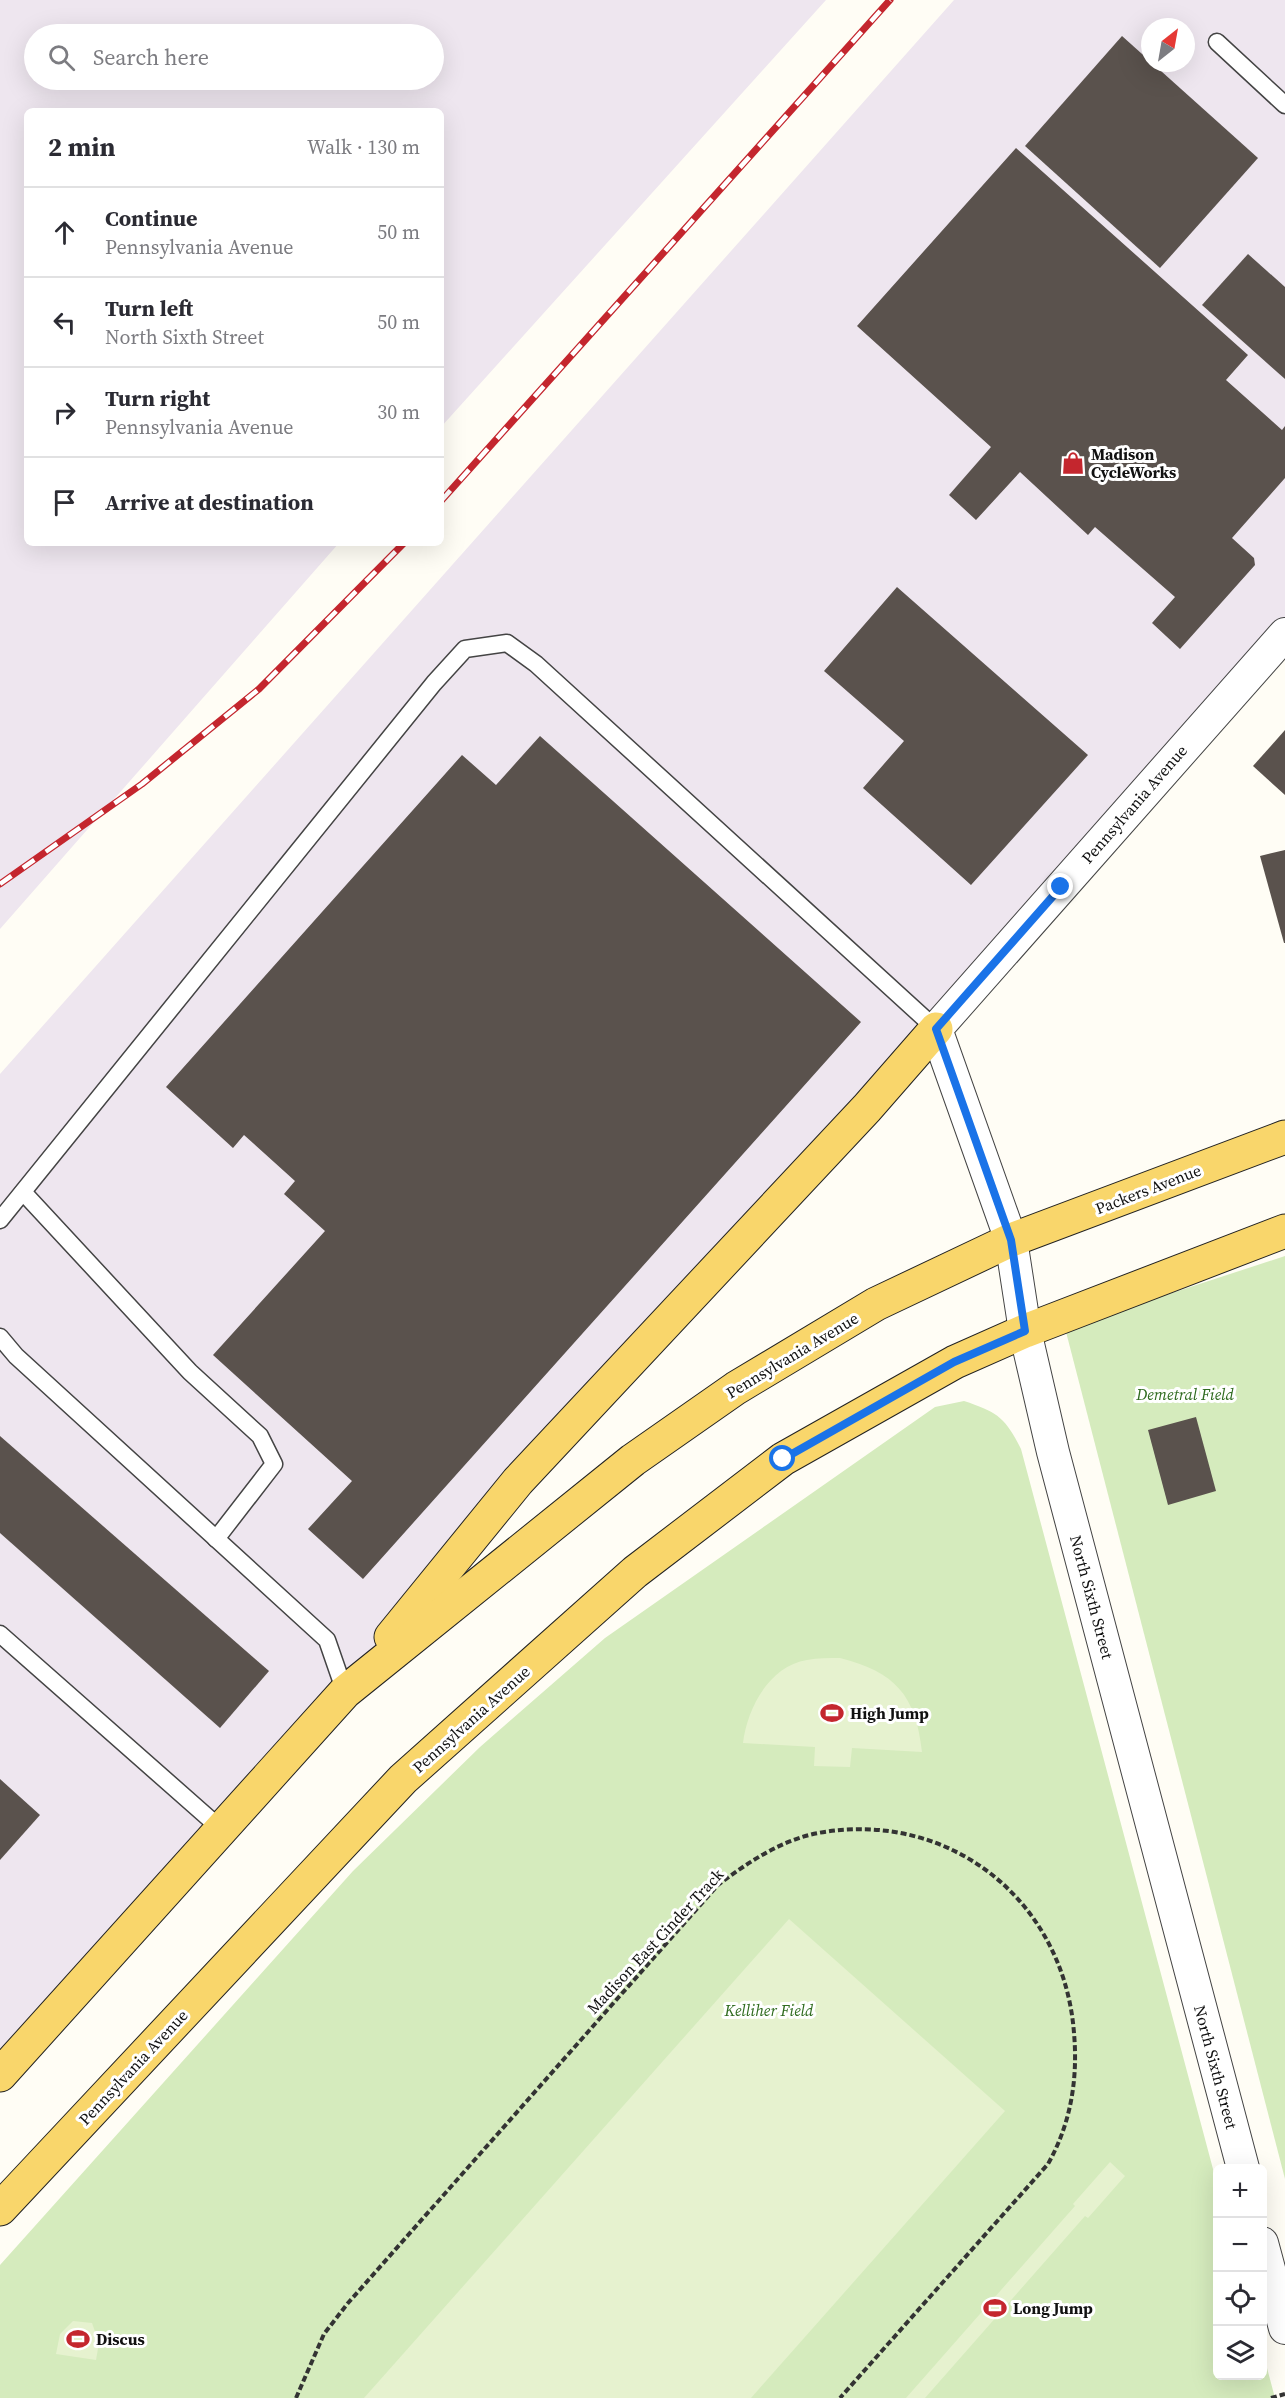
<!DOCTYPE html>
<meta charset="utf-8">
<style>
body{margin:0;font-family:"Source Serif 4",serif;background:#f2f2f3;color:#2b2b33}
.controls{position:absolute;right:18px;bottom:18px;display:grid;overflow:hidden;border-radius:9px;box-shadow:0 6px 24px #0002}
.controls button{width:54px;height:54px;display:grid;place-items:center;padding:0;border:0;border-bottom:2px solid #e1e1e2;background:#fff;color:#2b2b33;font:30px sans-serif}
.compass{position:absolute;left:1141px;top:18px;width:54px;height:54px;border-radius:50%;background:#fff;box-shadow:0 6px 24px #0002;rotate:31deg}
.stop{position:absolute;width:18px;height:18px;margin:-14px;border:4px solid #1a73e8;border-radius:50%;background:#fff}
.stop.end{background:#1a73e8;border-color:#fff;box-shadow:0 2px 6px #0008}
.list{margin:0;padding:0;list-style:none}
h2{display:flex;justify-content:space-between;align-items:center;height:78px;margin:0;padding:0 24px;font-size:26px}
h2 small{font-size:20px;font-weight:400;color:#7c7c81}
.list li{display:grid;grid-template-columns:39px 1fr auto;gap:18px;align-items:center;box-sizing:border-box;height:90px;padding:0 24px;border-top:2px solid #e1e1e2}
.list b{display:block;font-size:22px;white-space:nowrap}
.list p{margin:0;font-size:20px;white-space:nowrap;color:#7c7c81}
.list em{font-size:20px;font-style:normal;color:#7c7c81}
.icon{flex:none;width:33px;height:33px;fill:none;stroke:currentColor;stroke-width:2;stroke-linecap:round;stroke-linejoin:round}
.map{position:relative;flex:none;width:1285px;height:2398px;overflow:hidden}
.search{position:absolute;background:#fff;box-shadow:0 6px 24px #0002;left:24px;top:24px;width:420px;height:66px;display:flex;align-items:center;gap:15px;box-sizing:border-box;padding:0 21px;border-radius:33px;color:#7c7c81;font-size:22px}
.panel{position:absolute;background:#fff;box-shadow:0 6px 24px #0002;left:24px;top:108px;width:420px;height:438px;border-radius:9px}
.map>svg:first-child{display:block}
</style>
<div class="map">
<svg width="1285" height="2398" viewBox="0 0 1285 2398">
<rect width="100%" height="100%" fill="#fffdf5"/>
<g fill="#eee6ef" fill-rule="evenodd">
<path d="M0,0H826L441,427V111H27V543H339L0,929ZM34,34H434V80H34Z"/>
<path d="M954,0H1285V634L345,1692L0,2075V1074ZM1150,27H1186V63H1150Z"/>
</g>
<g fill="#d5ebbd">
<path d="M1285,1256V2179L1065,1328Z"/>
<path d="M964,1401C997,1412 1005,1417 1021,1449L1217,2184L1218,2376H1262L1263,2353L1275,2398H0V2265L353,1871L480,1747L605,1638L935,1407Z"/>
</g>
<g fill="#e6f2cf">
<path d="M840,1658C895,1672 916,1695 922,1752L852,1748L850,1767L814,1766L815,1747L743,1743C747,1709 769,1666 807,1660C818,1658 829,1658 840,1658Z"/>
<path d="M789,1919L1005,2111L751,2398H364Z"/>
<path d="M1110,2162L1125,2176L1088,2218L1085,2216L925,2398H906L1075,2206L1073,2204Z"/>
<path d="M73,2321L92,2323L99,2343L96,2360L56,2354L60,2334Z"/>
</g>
<g fill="#5a524d">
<path d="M1122,36L1258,158L1160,268L1025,146Z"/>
<path d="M1016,148L1248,355L1226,380L1282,430L1285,426V478L1232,538L1254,558L1255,565L1180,649L1152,623L1175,597L1095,527L1088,535L1020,472L976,520L949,495L991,447L857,326Z"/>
<path d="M1248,254L1285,287V379L1202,305Z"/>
<path d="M897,587L1088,755L971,885L863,788L904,741L824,671Z"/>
<path d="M1285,730V795L1253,766Z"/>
<path d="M540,736L861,1022L363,1579L308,1529L352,1481L213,1355L325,1231L284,1194L295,1181L244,1135L233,1148L166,1087L462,755L496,785Z"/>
<path d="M1285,850V943H1284L1260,856Z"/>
<path d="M1196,1417L1216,1491L1168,1505L1148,1430Z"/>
<path d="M0,1436L269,1671L220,1728L0,1533Z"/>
<path d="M0,1779L40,1815L0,1860Z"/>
</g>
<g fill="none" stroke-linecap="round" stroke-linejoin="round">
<g stroke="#444" stroke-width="19">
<g id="service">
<path d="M1217,42L1285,105"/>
<path d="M23,1192L190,1372L260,1436L274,1464L216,1539"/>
<path d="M0,1220L434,683L465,649L507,643L536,664L936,1029"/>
<path d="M0,1337L16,1356L327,1640L345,1692"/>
<path d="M0,1634L221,1829"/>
</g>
</g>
<g stroke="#444" stroke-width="34">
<g id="minor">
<path d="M1243,2168L1053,1452L1025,1331L1011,1240L936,1029L1285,634"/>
<path d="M1262,2243L1285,2328"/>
</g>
</g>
<g stroke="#222" stroke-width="35">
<g id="primary">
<path d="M391,1637L518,1481L867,1108L936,1029"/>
<path d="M0,2075L345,1692L633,1460L736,1388L876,1304L1011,1240L1285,1137"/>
<path d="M0,2209L403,1779L635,1572L783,1459L955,1362L1025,1331L1285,1231"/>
</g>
</g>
<g stroke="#333" stroke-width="4" stroke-dasharray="6 3" stroke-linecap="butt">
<path d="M296,2398L324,2334L348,2303L718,1885C747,1863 781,1840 818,1833C950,1809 1064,1901 1074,2033C1078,2079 1071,2123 1048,2164L840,2398"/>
<path d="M1271,2398L1285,2394"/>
</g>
<use href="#service" stroke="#fff" stroke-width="16"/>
<use href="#minor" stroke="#fff" stroke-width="32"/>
<use href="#primary" stroke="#f9d66b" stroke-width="33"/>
<g stroke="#c4262e" stroke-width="7">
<g id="rail">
<path d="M441,501L890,0"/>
<path d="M0,884L142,784L259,689L404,543"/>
</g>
</g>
<use href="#rail" stroke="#fff" stroke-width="4.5" stroke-dasharray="14" stroke-linecap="butt"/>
</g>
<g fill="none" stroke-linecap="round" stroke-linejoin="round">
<path stroke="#1a73e8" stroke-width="8" d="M783,1459L954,1362L1025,1331L1011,1240L936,1029L1061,887"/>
</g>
<defs>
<g id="shop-bare" transform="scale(1.8)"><path d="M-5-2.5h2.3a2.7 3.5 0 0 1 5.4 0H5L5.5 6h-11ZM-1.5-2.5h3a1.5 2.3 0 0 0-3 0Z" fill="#c4262e" stroke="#fff" stroke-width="2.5" paint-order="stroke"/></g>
<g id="stadium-bare" transform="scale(1.8)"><path d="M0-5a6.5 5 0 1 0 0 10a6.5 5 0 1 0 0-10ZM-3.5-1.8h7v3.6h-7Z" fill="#c4262e" stroke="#fff" stroke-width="2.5" paint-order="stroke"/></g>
</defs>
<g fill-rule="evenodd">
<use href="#shop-bare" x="1073" y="463"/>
<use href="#stadium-bare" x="832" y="1713"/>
<use href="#stadium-bare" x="995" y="2308"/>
<use href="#stadium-bare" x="78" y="2339"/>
</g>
<g text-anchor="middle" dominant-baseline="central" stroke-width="6" stroke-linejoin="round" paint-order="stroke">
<g font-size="16" font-weight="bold" fill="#111" stroke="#fff" text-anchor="start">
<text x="1091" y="454">Madison<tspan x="1091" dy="18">CycleWorks</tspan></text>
<text x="850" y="1713">High Jump</text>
<text x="1013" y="2308">Long Jump</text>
<text x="96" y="2339">Discus</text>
</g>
<g font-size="16" fill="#111" stroke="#fff">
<text transform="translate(1134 804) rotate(-49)">Pennsylvania Avenue</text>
<text transform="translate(1148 1189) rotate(-21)">Packers Avenue</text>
<text transform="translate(792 1355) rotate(-31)">Pennsylvania Avenue</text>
<text transform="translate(1092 1597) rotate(75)">North Sixth Street</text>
<text transform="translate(471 1719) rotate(-42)">Pennsylvania Avenue</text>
<text transform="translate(655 1941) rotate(-47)">Madison East Cinder Track</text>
<text transform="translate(133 2067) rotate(-47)">Pennsylvania Avenue</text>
<text transform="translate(1216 2067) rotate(75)">North Sixth Street</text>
</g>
<g font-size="16" font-style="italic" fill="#2f6b1f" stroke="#fff">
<text x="1185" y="1394">Demetral Field</text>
<text x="769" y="2010">Kelliher Field</text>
</g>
</g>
</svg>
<div class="controls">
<button>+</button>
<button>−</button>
<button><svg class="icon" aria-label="locate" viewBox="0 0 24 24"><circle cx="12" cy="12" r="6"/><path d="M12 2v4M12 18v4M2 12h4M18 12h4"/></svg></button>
<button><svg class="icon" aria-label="layers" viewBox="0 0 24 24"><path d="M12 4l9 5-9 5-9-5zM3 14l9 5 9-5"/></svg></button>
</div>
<svg class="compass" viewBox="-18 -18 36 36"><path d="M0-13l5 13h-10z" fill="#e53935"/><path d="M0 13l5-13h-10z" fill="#7c7c81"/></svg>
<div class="stop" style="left:783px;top:1459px"></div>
<div class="stop end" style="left:1061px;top:887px"></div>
<div class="search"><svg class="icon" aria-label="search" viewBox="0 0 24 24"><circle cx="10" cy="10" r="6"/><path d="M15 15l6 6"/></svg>Search here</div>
<section class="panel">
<h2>2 min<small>Walk · 130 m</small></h2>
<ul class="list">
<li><svg class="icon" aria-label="ahead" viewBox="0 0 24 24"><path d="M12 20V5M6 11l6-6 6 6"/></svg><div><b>Continue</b><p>Pennsylvania Avenue</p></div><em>50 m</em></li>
<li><svg class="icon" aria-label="left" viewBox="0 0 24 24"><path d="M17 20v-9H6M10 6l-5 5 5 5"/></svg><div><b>Turn left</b><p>North Sixth Street</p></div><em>50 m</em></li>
<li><svg class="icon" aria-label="right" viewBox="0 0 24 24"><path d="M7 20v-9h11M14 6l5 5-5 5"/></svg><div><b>Turn right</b><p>Pennsylvania Avenue</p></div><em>30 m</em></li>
<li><svg class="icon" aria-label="arrive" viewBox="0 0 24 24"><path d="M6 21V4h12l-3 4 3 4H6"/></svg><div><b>Arrive at destination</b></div></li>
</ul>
</section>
</div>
